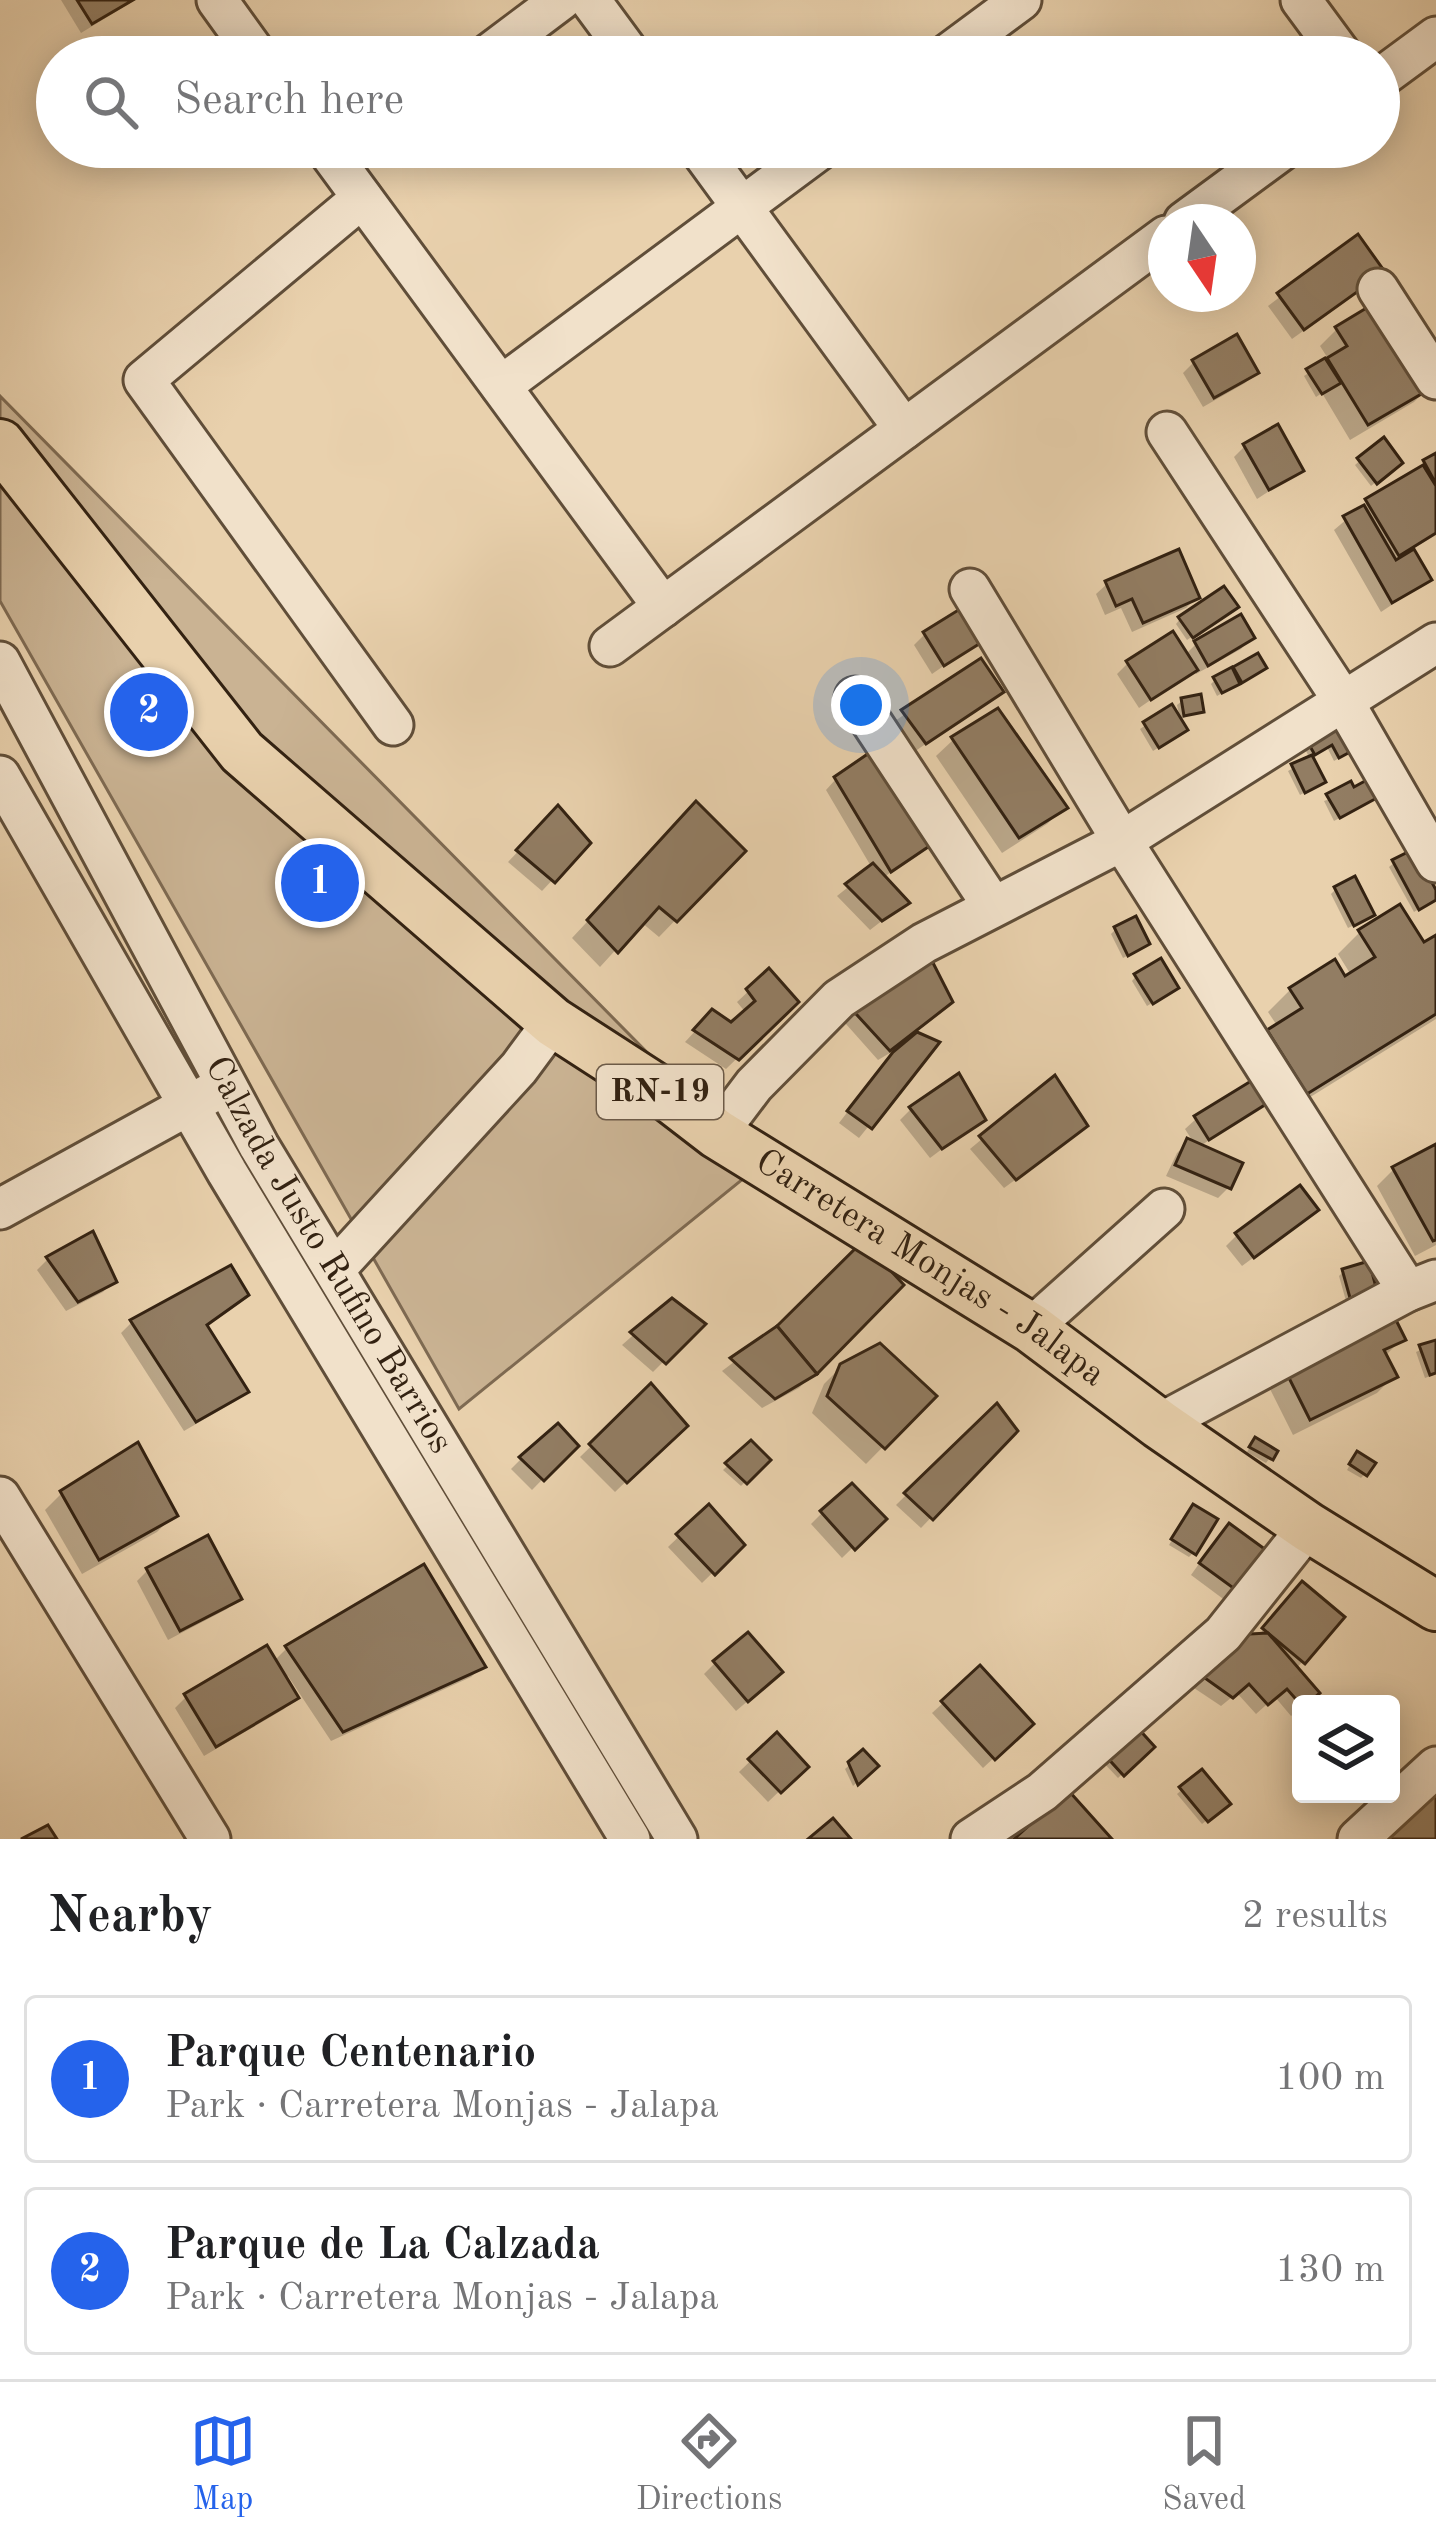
<!DOCTYPE html>
<meta charset="utf-8">
<style>
body{margin:0;font-family:"Old Standard TT",serif;background:#f2f2f2;color:#202124}
.controls{position:absolute;right:36px;bottom:36px;display:grid;overflow:hidden;border-radius:12px;box-shadow:0 6px 30px #0003}
.controls button{width:108px;height:108px;display:grid;place-items:center;padding:0;border:0;border-bottom:3px solid #e0e0e0;background:#fff;color:#202124;font:60px sans-serif}
.compass{position:absolute;left:1148px;top:204px;width:108px;height:108px;border-radius:50%;background:#fff;box-shadow:0 6px 30px #0003;rotate:167deg}
.you{position:absolute;left:861px;top:705px;width:42px;height:42px;margin:-30px;border:9px solid #fff;border-radius:50%;background:#1a73e8;box-shadow:0 0 0 18px #1a73e833}
.badge{display:grid;place-items:center;width:78px;height:78px;border-radius:50%;background:#2563eb;color:#fff;font-size:39px;font-weight:700}
.pin{position:absolute;translate:-50% -50%;border:6px solid #fff;box-shadow:0 3px 12px #0006}
.list{margin:0;padding:0;list-style:none}
h2{display:flex;justify-content:space-between;align-items:center;height:156px;margin:0;padding:0 48px;font-size:51px}
h2 small{font-size:39px;font-weight:400;color:#757577}
.list li{display:grid;grid-template-columns:78px 1fr auto;gap:36px;align-items:center;box-sizing:border-box;height:168px;margin:0 24px 24px;padding:0 24px;border:3px solid #e0e0e0;border-radius:12px}
.list b{display:block;font-size:45px;white-space:nowrap}
.list p{margin:0;font-size:39px;white-space:nowrap;color:#757577}
.list em{font-size:39px;font-style:normal;color:#757577}
.icon{flex:none;width:66px;height:66px;fill:none;stroke:currentColor;stroke-width:2;stroke-linecap:round;stroke-linejoin:round}
.map{position:relative;flex:none;width:1436px;height:1839px;overflow:hidden}
.search{position:absolute;background:#fff;box-shadow:0 6px 30px #0003;left:36px;right:36px;top:36px;height:132px;display:flex;align-items:center;gap:30px;box-sizing:border-box;padding:0 42px;border-radius:66px;color:#757577;font-size:45px}
.sheet{height:540px;background:#fff}
nav{display:flex;justify-content:space-around;align-items:center;box-sizing:border-box;height:168px;border-top:3px solid #e0e0e0;background:#fff;font-size:33px;color:#757577}
nav a{display:grid;justify-items:center;gap:6px}
nav .on{color:#2563eb}
.map>svg:first-child{display:block}
</style>
<div class="map">
<svg width="1436" height="1839" viewBox="0 0 1436 1839">
<rect width="100%" height="100%" fill="#e9d1ad"/>
<filter id="stains"><feTurbulence type="fractalNoise" baseFrequency=".00167" numOctaves="4"/><feColorMatrix values="0 0 0 0 .2 0 0 0 0 .09 0 0 0 0 .02 0 0 0 .5 -.17"/></filter>
<radialGradient id="worn" r=".72"><stop offset=".6" stop-color="#630" stop-opacity="0"/><stop offset="1" stop-color="#630" stop-opacity=".3"/></radialGradient>
<path fill="#cab393" stroke="#7e6a52" stroke-width="3" d="M0,396L759,1166L459,1409L0,601Z"/>
<g fill="#0003">
<path d="M61,0H135L81,33Z"/>
<path d="M1357,238L1371,282L1292,339L1268,306Z"/>
<path d="M1337,329L1431,385L1414,402L1350,440L1322,393L1316,397L1304,376L1329,360L1320,346Z"/>
<path d="M1194,362L1255,372L1245,383L1203,407L1183,373Z"/>
<path d="M1383,441L1399,462L1371,486L1355,465Z"/>
<path d="M1245,446L1300,471L1257,499L1234,457Z"/>
<path d="M1436,456V535L1411,550L1429,580L1381,612L1334,530L1367,502Z"/>
<path d="M1107,584L1197,597L1186,608L1132,632L1121,608L1105,615L1096,594Z"/>
<path d="M1231,611L1187,640L1176,624L1180,619Z"/>
<path d="M925,634L975,644L932,674L914,645Z"/>
<path d="M1251,638L1241,649L1196,674L1194,670L1139,708L1117,674L1128,663L1185,655L1196,644Z"/>
<path d="M1257,657L1259,672L1217,696L1211,684L1215,680Z"/>
<path d="M981,662L1000,692L914,752L892,723Z"/>
<path d="M1182,701L1201,711L1180,719L1177,705Z"/>
<path d="M1171,708L1180,734L1153,751L1140,729Z"/>
<path d="M997,712L1064,808L1047,824L1002,853L936,756L953,740Z"/>
<path d="M1306,739L1355,749L1334,761L1327,747L1310,757L1322,782L1300,795L1288,771L1310,759L1302,743Z"/>
<path d="M836,779L927,845L883,878L905,903L870,930L837,896L872,868L826,790Z"/>
<path d="M1353,791L1378,797L1334,821L1324,801Z"/>
<path d="M558,809L587,843L542,891L508,862Z"/>
<path d="M680,822L742,851L659,937L641,922L600,967L572,938Z"/>
<path d="M1394,863L1436,896V898L1414,912L1389,867Z"/>
<path d="M1336,889L1367,919L1348,928L1331,894Z"/>
<path d="M1115,930L1142,948L1123,958L1111,934Z"/>
<path d="M1360,932L1423,946L1436,938V1019L1283,1114L1247,1054L1278,1027L1268,1012L1290,990L1351,975L1338,954Z"/>
<path d="M768,973L795,1002L726,1069L685,1042L712,1013L731,1026L746,1013L737,1002Z"/>
<path d="M1136,976L1171,992L1147,1006L1132,981Z"/>
<path d="M848,1005L938,1013L914,1033L936,1043L859,1138L839,1123L895,1050L878,1060L838,1015Z"/>
<path d="M1054,1079L1074,1137L1004,1188L970,1149Z"/>
<path d="M1267,1101L1199,1147L1229,1187L1218,1198L1166,1176L1177,1153L1188,1142L1195,1145L1185,1129L1196,1119Z"/>
<path d="M911,1109L982,1119L930,1158L900,1120Z"/>
<path d="M1436,1147V1245L1415,1256L1377,1186L1394,1169Z"/>
<path d="M1304,1220L1242,1266L1226,1246L1237,1235Z"/>
<path d="M48,1259L113,1281L103,1292L66,1311L37,1270Z"/>
<path d="M1344,1271L1369,1295L1346,1301L1339,1276Z"/>
<path d="M900,1285L799,1388L762,1408L722,1371L779,1328Z"/>
<path d="M672,1301L701,1324L653,1372L622,1345Z"/>
<path d="M234,1306L205,1327L245,1391L234,1402L184,1431L121,1333L132,1322Z"/>
<path d="M1402,1339L1384,1357L1394,1376L1377,1393L1293,1435L1266,1381Z"/>
<path d="M1436,1343V1374L1425,1378L1416,1352Z"/>
<path d="M842,1366L933,1396L866,1464L812,1413L824,1384Z"/>
<path d="M651,1388L684,1426L615,1492L580,1457Z"/>
<path d="M996,1407L1014,1431L921,1528L896,1505Z"/>
<path d="M751,1444L767,1460L741,1486L723,1470Z"/>
<path d="M1251,1445L1274,1452L1266,1463L1247,1452Z"/>
<path d="M575,1446L532,1490L511,1469L521,1459Z"/>
<path d="M1353,1459L1365,1474L1361,1478L1347,1470Z"/>
<path d="M62,1493L174,1515L157,1532L82,1574L45,1510Z"/>
<path d="M709,1508L741,1545L702,1583L668,1547Z"/>
<path d="M1189,1512L1193,1553L1189,1557L1169,1545Z"/>
<path d="M822,1513L882,1519L842,1558L811,1524Z"/>
<path d="M1218,1537L1245,1596L1234,1607L1191,1575Z"/>
<path d="M148,1570L238,1598L227,1609L168,1640L137,1581Z"/>
<path d="M1292,1596L1341,1617L1296,1669L1301,1707L1291,1716L1275,1697L1256,1714L1237,1693L1221,1706L1194,1688L1220,1650L1257,1637Z"/>
<path d="M287,1648L482,1667L471,1677L331,1741L288,1676L283,1679L295,1698L284,1709L204,1756L175,1708L186,1697L273,1662Z"/>
<path d="M715,1663L769,1683L736,1711L704,1674Z"/>
<path d="M943,1703L1030,1724L983,1768L932,1713Z"/>
<path d="M776,1736L805,1767L768,1802L739,1772Z"/>
<path d="M1151,1747L1118,1778L1102,1761Z"/>
<path d="M863,1753L875,1766L853,1786L845,1769Z"/>
<path d="M1202,1773L1227,1804L1202,1824L1177,1794Z"/>
</g>
<g fill="#927d63" stroke="#332212" stroke-width="3">
<path d="M77,0H133L92,24Z"/>
<path d="M1358,234L1385,272L1304,330L1277,293Z"/>
<path d="M1383,298L1435,386L1368,425L1327,358L1347,346L1335,327Z"/>
<path d="M1237,334L1259,373L1214,398L1192,360Z"/>
<path d="M1325,358L1341,383L1322,394L1306,369Z"/>
<path d="M1278,424L1304,471L1269,490L1243,444Z"/>
<path d="M1384,437L1403,463L1377,484L1357,458Z"/>
<path d="M1436,453V484L1423,460Z"/>
<path d="M1423,465L1436,486V533L1399,556L1365,499Z"/>
<path d="M1364,505L1396,560L1414,549L1432,580L1392,603L1343,516Z"/>
<path d="M1179,549L1200,598L1143,623L1132,599L1116,606L1105,581Z"/>
<path d="M1224,586L1239,607L1193,638L1178,617Z"/>
<path d="M960,609L979,644L944,666L923,632Z"/>
<path d="M1241,614L1255,638L1208,666L1194,641Z"/>
<path d="M1173,631L1198,670L1151,700L1126,661Z"/>
<path d="M1258,653L1267,668L1242,683L1233,667Z"/>
<path d="M981,658L1004,692L926,744L901,710Z"/>
<path d="M1232,667L1240,684L1222,693L1213,677Z"/>
<path d="M1201,694L1204,712L1184,716L1181,698Z"/>
<path d="M1172,704L1188,730L1159,748L1143,722Z"/>
<path d="M998,708L1068,808L1019,838L951,737Z"/>
<path d="M1345,713L1363,745L1339,758L1332,745L1315,755L1304,736Z"/>
<path d="M875,749L931,845L891,872L834,777Z"/>
<path d="M1312,755L1326,782L1305,793L1291,764Z"/>
<path d="M1376,775L1386,793L1340,818L1326,794L1351,781L1354,787Z"/>
<path d="M696,801L746,851L677,922L659,907L618,953L587,920Z"/>
<path d="M558,805L591,843L555,883L516,850Z"/>
<path d="M1414,849L1436,890V900L1419,910L1392,860Z"/>
<path d="M873,863L910,903L882,921L845,884Z"/>
<path d="M1355,876L1375,915L1354,926L1334,887Z"/>
<path d="M1400,904L1424,942L1436,935V1014L1307,1094L1267,1030L1302,1008L1289,988L1335,959L1345,976L1375,957L1358,930Z"/>
<path d="M1136,916L1150,944L1128,956L1114,927Z"/>
<path d="M928,953L953,1002L890,1051L846,1003Z"/>
<path d="M1161,958L1179,988L1153,1004L1134,974Z"/>
<path d="M769,968L799,1002L739,1060L693,1030L712,1009L731,1022L755,1001L746,989Z"/>
<path d="M917,1032L940,1042L872,1129L847,1111L893,1052Z"/>
<path d="M959,1073L986,1120L942,1149L909,1107Z"/>
<path d="M1055,1075L1088,1126L1016,1180L979,1136Z"/>
<path d="M1256,1078L1271,1101L1209,1140L1194,1116Z"/>
<path d="M1187,1138L1243,1163L1231,1189L1175,1165Z"/>
<path d="M1436,1144V1240L1433,1241L1392,1167Z"/>
<path d="M1300,1185L1319,1210L1254,1258L1235,1233Z"/>
<path d="M93,1231L117,1282L78,1302L46,1257Z"/>
<path d="M863,1241L904,1285L817,1374L777,1326Z"/>
<path d="M1369,1261L1377,1291L1350,1298L1342,1269Z"/>
<path d="M231,1265L249,1295L207,1325L249,1392L196,1422L130,1320Z"/>
<path d="M672,1298L706,1324L666,1364L630,1332Z"/>
<path d="M1390,1308L1406,1340L1384,1350L1398,1377L1310,1420L1281,1362Z"/>
<path d="M777,1326L817,1374L775,1399L730,1358Z"/>
<path d="M1436,1340V1373L1430,1375L1419,1345Z"/>
<path d="M880,1343L937,1396L885,1449L827,1396L840,1364Z"/>
<path d="M651,1383L688,1426L627,1483L589,1444Z"/>
<path d="M997,1403L1018,1431L933,1520L904,1493Z"/>
<path d="M558,1423L579,1446L544,1481L519,1457Z"/>
<path d="M1255,1437L1278,1451L1273,1460L1249,1447Z"/>
<path d="M751,1440L771,1460L747,1484L725,1463Z"/>
<path d="M138,1442L178,1516L99,1560L60,1491Z"/>
<path d="M1357,1451L1376,1463L1367,1476L1349,1464Z"/>
<path d="M852,1483L887,1519L855,1550L820,1511Z"/>
<path d="M709,1504L745,1545L715,1575L676,1534Z"/>
<path d="M1193,1504L1218,1519L1196,1555L1171,1539Z"/>
<path d="M1229,1523L1277,1558L1247,1598L1199,1563Z"/>
<path d="M208,1535L242,1599L180,1631L146,1568Z"/>
<path d="M424,1564L486,1667L343,1732L285,1646Z"/>
<path d="M1302,1581L1345,1617L1305,1664L1262,1628Z"/>
<path d="M748,1632L783,1672L748,1702L713,1661Z"/>
<path d="M1268,1633L1320,1693L1307,1704L1301,1705L1287,1689L1268,1705L1249,1684L1233,1698L1202,1676L1231,1635Z"/>
<path d="M267,1645L299,1698L216,1747L184,1694Z"/>
<path d="M980,1665L1034,1724L995,1760L941,1701Z"/>
<path d="M1136,1726L1155,1747L1124,1776L1104,1754Z"/>
<path d="M777,1732L809,1767L781,1793L748,1759Z"/>
<path d="M863,1749L879,1766L858,1785L848,1762Z"/>
<path d="M1202,1769L1231,1804L1208,1822L1179,1787Z"/>
<path d="M1068,1790L1112,1839H1014Z"/>
<path d="M1436,1792V1839H1384Z"/>
<path d="M833,1818L851,1839H808Z"/>
<path d="M48,1825L57,1839H21Z"/>
</g>
<g fill="none" stroke-linecap="round" stroke-linejoin="round">
<g stroke="#604e39" stroke-width="45">
<g id="minor">
<path d="M217,0L258,57"/>
<path d="M590,0L632,57"/>
<path d="M1301,0L1343,57"/>
<path d="M485,57L561,0"/>
<path d="M944,57L1021,0"/>
<path d="M1379,79L1436,37"/>
<path d="M325,147L663,607"/>
<path d="M698,147L904,429"/>
<path d="M362,198L144,380L393,725"/>
<path d="M1184,222L1286,147"/>
<path d="M1378,289L1436,379"/>
<path d="M501,386L823,147"/>
<path d="M1167,432L1342,699L1436,862"/>
<path d="M970,589L1122,841L1408,1291"/>
<path d="M610,646L1166,236"/>
<path id="s1" d="M0,662L259,1146L677,1839"/>
<path d="M855,697L992,905"/>
<path d="M0,776L227,1172L630,1839"/>
<path d="M717,1134L754,1085L839,999L924,943L1122,841L1436,643"/>
<path d="M0,1209L211,1093"/>
<path d="M335,1269L519,1068L553,1022"/>
<path d="M1031,1328L1164,1209"/>
<path d="M1159,1424L1408,1291L1436,1280"/>
<path d="M0,1497L210,1839"/>
<path d="M971,1839L1042,1792L1223,1634L1308,1527"/>
<path d="M1358,1839L1436,1767"/>
</g>
</g>
<g stroke="#332212" stroke-width="54">
<g id="major">
<path id="s2" d="M0,444L242,752L553,1022L669,1097L717,1134L1031,1328L1159,1424L1308,1527L1436,1606"/>
</g>
</g>
<use href="#minor" stroke="#f1e1ca" stroke-width="39"/>
<use href="#major" stroke="#e9d1ad" stroke-width="48"/>
</g>
<g text-anchor="middle" dominant-baseline="central" stroke-width="12" stroke-linejoin="round" paint-order="stroke">
<rect fill="#f1e1ca" stroke="#6c5b49" stroke-width="3" x="597" y="1065" width="126" height="54" rx="9"/>
<g font-size="33" font-weight="bold" fill="#332212">
<text x="660" y="1092">RN-19</text>
</g>
<g font-size="36" fill="#332212" stroke="#f1e1ca">
<text stroke="none"><textPath href="#s1" startOffset="678">Calzada Justo Rufino Barrios</textPath></text>
<text stroke="none"><textPath href="#s2" startOffset="1254">Carretera Monjas - Jalapa</textPath></text>
</g>
</g>
<rect width="100%" height="100%" filter="url(#stains)"/>
<rect width="100%" height="100%" fill="url(#worn)"/>
</svg>
<div class="controls">
<button><svg class="icon" aria-label="layers" viewBox="0 0 24 24"><path d="M12 4l9 5-9 5-9-5zM3 14l9 5 9-5"/></svg></button>
</div>
<svg class="compass" viewBox="-18 -18 36 36"><path d="M0-13l5 13h-10z" fill="#e53935"/><path d="M0 13l5-13h-10z" fill="#757577"/></svg>
<div class="you"></div>
<div class="pin badge" style="left:320px;top:883px">1</div>
<div class="pin badge" style="left:149px;top:712px">2</div>
<div class="search"><svg class="icon" aria-label="search" viewBox="0 0 24 24"><circle cx="10" cy="10" r="6"/><path d="M15 15l6 6"/></svg>Search here</div>
</div>
<section class="sheet">
<h2>Nearby<small>2 results</small></h2>
<ul class="list">
<li><span class="badge">1</span><div><b>Parque Centenario</b><p>Park · Carretera Monjas - Jalapa</p></div><em>100 m</em></li>
<li><span class="badge">2</span><div><b>Parque de La Calzada</b><p>Park · Carretera Monjas - Jalapa</p></div><em>130 m</em></li>
</ul>
</section>
<nav>
<a class="on"><svg class="icon" aria-label="map" viewBox="0 0 24 24"><path d="M3 6l6-2 6 2 6-2v14l-6 2-6-2-6 2zM9 4v14M15 6v14"/></svg>Map</a>
<a><svg class="icon" aria-label="directions" viewBox="0 0 24 24"><path d="M12 3l9 9-9 9-9-9zM9 14v-3h6M13 9l2 2-2 2"/></svg>Directions</a>
<a><svg class="icon" aria-label="saved" viewBox="0 0 24 24"><path d="M7 4h10v16l-5-4-5 4z"/></svg>Saved</a>
</nav>
